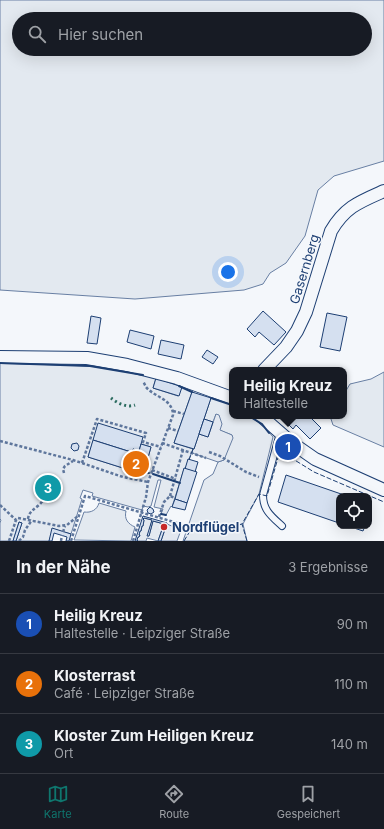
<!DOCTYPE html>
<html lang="de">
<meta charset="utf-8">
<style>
body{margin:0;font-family:Inter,sans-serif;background:#242831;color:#f1f3f6}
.controls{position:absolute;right:12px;bottom:12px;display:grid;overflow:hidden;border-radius:8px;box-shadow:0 4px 16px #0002}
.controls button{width:36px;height:36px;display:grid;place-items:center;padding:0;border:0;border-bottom:1px solid #363941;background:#171b24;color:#f1f3f6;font:20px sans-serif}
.you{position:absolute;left:228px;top:272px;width:14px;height:14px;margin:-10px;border:3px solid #fff;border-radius:50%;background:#1a73e8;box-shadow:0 0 0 6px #1a73e833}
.badge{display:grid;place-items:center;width:26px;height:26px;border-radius:50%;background:#0f766e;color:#fff;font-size:13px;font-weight:700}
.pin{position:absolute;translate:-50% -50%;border:2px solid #fff;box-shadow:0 1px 4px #0006}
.popup{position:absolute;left:229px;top:367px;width:118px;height:52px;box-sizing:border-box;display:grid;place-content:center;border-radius:8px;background:#171b24;filter:drop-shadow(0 1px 3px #0005);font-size:13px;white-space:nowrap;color:#9ea1a6}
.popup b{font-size:15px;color:#f1f3f6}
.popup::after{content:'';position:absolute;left:50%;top:100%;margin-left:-8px;border:8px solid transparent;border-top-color:#171b24}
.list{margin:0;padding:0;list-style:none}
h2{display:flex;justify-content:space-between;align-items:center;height:52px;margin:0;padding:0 16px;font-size:17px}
h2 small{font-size:13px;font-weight:400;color:#9ea1a6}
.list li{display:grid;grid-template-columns:26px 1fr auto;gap:12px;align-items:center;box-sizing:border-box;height:60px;padding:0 16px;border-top:1px solid #363941}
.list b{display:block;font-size:15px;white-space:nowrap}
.list p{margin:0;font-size:13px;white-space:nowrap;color:#9ea1a6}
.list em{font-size:13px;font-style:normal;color:#9ea1a6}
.icon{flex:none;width:22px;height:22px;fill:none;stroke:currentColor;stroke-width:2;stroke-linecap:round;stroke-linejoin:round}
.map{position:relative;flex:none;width:384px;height:541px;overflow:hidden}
.search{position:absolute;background:#171b24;box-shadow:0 4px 16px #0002;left:12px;right:12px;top:12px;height:44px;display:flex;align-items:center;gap:10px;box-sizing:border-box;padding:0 14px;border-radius:22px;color:#9ea1a6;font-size:15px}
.sheet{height:232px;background:#171b24}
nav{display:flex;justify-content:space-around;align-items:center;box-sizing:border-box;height:56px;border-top:1px solid #363941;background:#171b24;font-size:11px;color:#9ea1a6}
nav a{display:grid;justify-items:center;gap:2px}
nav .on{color:#0f766e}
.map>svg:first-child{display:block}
</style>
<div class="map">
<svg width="384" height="541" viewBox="0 0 384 541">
<rect width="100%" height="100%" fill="#f4f7fb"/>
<g fill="#e3e9f0" stroke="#687fa3" fill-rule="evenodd">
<path d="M0,0H384V161L334,176L318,190L305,236L286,263L270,273L263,284L244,290L135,299L0,290ZM19,19H365V49H19Z"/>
<path d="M0,363L90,366L140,374L156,378L153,388L178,396L182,387L192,392L174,443L193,449L185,469H184L172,507L171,506L166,515L161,514L163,509L154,507L161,480H158L151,506L148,507L143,506L142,510L92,496L93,493L83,490L80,498L82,499L71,534L53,529L49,541H16L22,523L19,522L13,541H0V523L1,520L0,519ZM93,441L131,452L133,449L141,444L151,447L144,472L127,467L126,469L88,457Z"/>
<path d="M384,372V447L333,425L330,416H344V394L350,384L371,379Z"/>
<path d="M211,398L232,405V416H249L262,424L273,437L259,494L243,524L247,541H183L204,480L213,474L218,462L224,460L232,435L219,430L216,414L213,422L204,419Z"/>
<path d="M99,503L126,511C124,519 128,524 135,527L131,541L74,540L84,512C91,513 97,510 99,503Z"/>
<path d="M144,518L152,520L148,536H149L153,521L164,524L158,541L147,538L146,541H138L137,540L138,537H139L140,535H139L140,531H141L142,526H143L144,520L143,519Z"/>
</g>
<g fill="#e3e8f0" stroke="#687fa3">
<path d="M216,414L219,415L222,424L220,430L232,435L233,438L224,460L218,462L192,453L193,449H194L199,434L208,437Z"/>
<path d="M167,524L181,530L177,541H161Z"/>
</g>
<g fill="#d5e0f0" stroke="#1d3f73">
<path d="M263,311L286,332L274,345L259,332L255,337L247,329Z"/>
<path d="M327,313L347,317L340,351L320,347Z"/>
<path d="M91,316L101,318L97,344L87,343Z"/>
<path d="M130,330L154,336L151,349L127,342Z"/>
<path d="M161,340L184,345L181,359L158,354Z"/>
<path d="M207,350L218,357L213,364L202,357Z"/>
<path d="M156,378L182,387L179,396L153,388Z"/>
<path d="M192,392L211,398L194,449L174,443Z"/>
<path d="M288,416H309L321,428L310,439L296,425L293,429L284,420Z"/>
<path d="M204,419L213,422L208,437L199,434Z"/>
<path d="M98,423L143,437L139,451L133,449L131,452L93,440Z"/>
<path d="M93,440L131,452L126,469L88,457Z"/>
<path d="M77,443L79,446L78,450L74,451L71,448L72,444Z"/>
<path d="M141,444L151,447L144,472L127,467L133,449L139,451Z"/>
<path d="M188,459L198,462L195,472L185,469Z"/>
<path d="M184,468L197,472L187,503L175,499Z"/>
<path d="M286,475L347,496H339V523L278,502Z"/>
<path d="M175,499L187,503L185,510L172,507Z"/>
<path d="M150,507L153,509L154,512L151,514L148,513L147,510Z"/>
<path d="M143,516L167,523L161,541H158L164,524L153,521L149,536H147L152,520L144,518L143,519L144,520L143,526H142L141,531H140L139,535H140L139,537H138L137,540L138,541H135Z"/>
<path d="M19,522L22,523L16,541H13Z"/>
<path d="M348,526H365L363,531Z"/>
<path d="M52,528L71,534L69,541H66L67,537L54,533L52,541H49Z"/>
</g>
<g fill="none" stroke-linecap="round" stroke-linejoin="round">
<g stroke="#1d3f73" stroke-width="8">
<path id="lane" d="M280,433L263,495C263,510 271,516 282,526"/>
</g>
<g stroke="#1d3f73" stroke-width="14">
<g id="street">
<path d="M0,357L87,358L127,365L177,378L232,398"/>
<path d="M264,370L286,347L297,331L306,312L331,231C345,207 359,202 384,191"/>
<path d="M261,416L292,443L315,459L384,490"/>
</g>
</g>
<g stroke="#5e769c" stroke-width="2.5" stroke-dasharray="3 2" stroke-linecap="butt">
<path d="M173,411L184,414"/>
<path d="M168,428L178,431"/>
<path d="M0,441L73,460L123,477L148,482"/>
<path d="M162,443L206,458"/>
<path d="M209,452L220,456L246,472L259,477"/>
<path d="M82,463L97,419L146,433L143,442L161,447"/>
<path d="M152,470L176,479"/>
<path d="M64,473L63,469L65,466L73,461"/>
<path d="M50,488L51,483L55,480"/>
<path d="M170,496L183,450"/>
<path d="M0,505L16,520"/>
<path d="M159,517L164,502L170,496L175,498"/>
<path d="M28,519C29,511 35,509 40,504C44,500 45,494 49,490C51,487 54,486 57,485"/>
<path d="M63,532L65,526"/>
<path d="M9,541L16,520L18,518L59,526L67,525L78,516"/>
<path d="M19,541L23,537L25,530L32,520"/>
<path d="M61,541L62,535"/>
<path d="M71,541L85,496L184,525"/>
<path d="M133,541L146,497L148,482L173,415C173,399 154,397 146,387C145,385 144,383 143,381"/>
</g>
<use href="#lane" stroke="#f4f7fb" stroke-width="6"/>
<use href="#street" stroke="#f4f7fb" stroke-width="12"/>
<path stroke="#2c6c60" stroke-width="3" stroke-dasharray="2 3" stroke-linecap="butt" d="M111,398C117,403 127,408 135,405"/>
<g stroke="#1d3f73" stroke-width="1" stroke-dasharray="5 2" stroke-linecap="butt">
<path d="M189,460L193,449"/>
<path d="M184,541L193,526L227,528L242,524"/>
<path d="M247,541L242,524L259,494L267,496L280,451L314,472L384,502"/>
</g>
<g stroke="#1d3f73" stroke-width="2">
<path d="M0,363L90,366L143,375"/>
<path d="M179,386L192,392"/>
<path d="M211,398L232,405"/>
<path d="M249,416L262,424L269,433"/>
<path d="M144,472L149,473"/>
<path d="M153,474L180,483"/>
<path d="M161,514L166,515"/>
</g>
</g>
<circle fill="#c62828" stroke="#f4f7fb" stroke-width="1.5" cx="164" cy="527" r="4"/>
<g text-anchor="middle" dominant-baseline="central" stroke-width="3" stroke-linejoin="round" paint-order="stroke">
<g font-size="13" fill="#1d3f73" stroke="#f4f7fb">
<text transform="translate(304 269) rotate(-73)">Gasernberg</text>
</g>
<g font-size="13" font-weight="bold" fill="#1d3f73" stroke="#f4f7fb" text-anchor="start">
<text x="172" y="527">Nordflügel</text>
</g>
</g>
</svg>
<div class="controls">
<button><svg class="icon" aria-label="locate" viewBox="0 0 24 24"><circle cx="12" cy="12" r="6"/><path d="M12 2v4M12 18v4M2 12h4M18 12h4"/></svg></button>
</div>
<div class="you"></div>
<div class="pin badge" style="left:288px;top:447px;background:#1a4fb4">1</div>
<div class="popup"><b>Heilig Kreuz</b>Haltestelle</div>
<div class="pin badge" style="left:136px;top:464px;background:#e8710a">2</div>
<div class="pin badge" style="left:48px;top:488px;background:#0f9aa8">3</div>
<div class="search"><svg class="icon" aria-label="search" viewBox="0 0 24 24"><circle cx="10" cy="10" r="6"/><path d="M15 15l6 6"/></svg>Hier suchen</div>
</div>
<section class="sheet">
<h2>In der Nähe<small>3 Ergebnisse</small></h2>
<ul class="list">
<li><span class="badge" style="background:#1a4fb4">1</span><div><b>Heilig Kreuz</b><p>Haltestelle · Leipziger Straße</p></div><em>90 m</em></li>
<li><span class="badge" style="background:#e8710a">2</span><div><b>Klosterrast</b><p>Café · Leipziger Straße</p></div><em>110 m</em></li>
<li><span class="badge" style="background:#0f9aa8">3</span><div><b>Kloster Zum Heiligen Kreuz</b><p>Ort</p></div><em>140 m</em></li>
</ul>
</section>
<nav>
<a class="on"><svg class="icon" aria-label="map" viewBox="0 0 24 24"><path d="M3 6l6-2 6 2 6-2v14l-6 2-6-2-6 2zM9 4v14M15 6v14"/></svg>Karte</a>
<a><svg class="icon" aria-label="directions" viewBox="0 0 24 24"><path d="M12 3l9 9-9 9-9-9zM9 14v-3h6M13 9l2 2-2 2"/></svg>Route</a>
<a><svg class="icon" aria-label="saved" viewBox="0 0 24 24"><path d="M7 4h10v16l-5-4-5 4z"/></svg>Gespeichert</a>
</nav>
